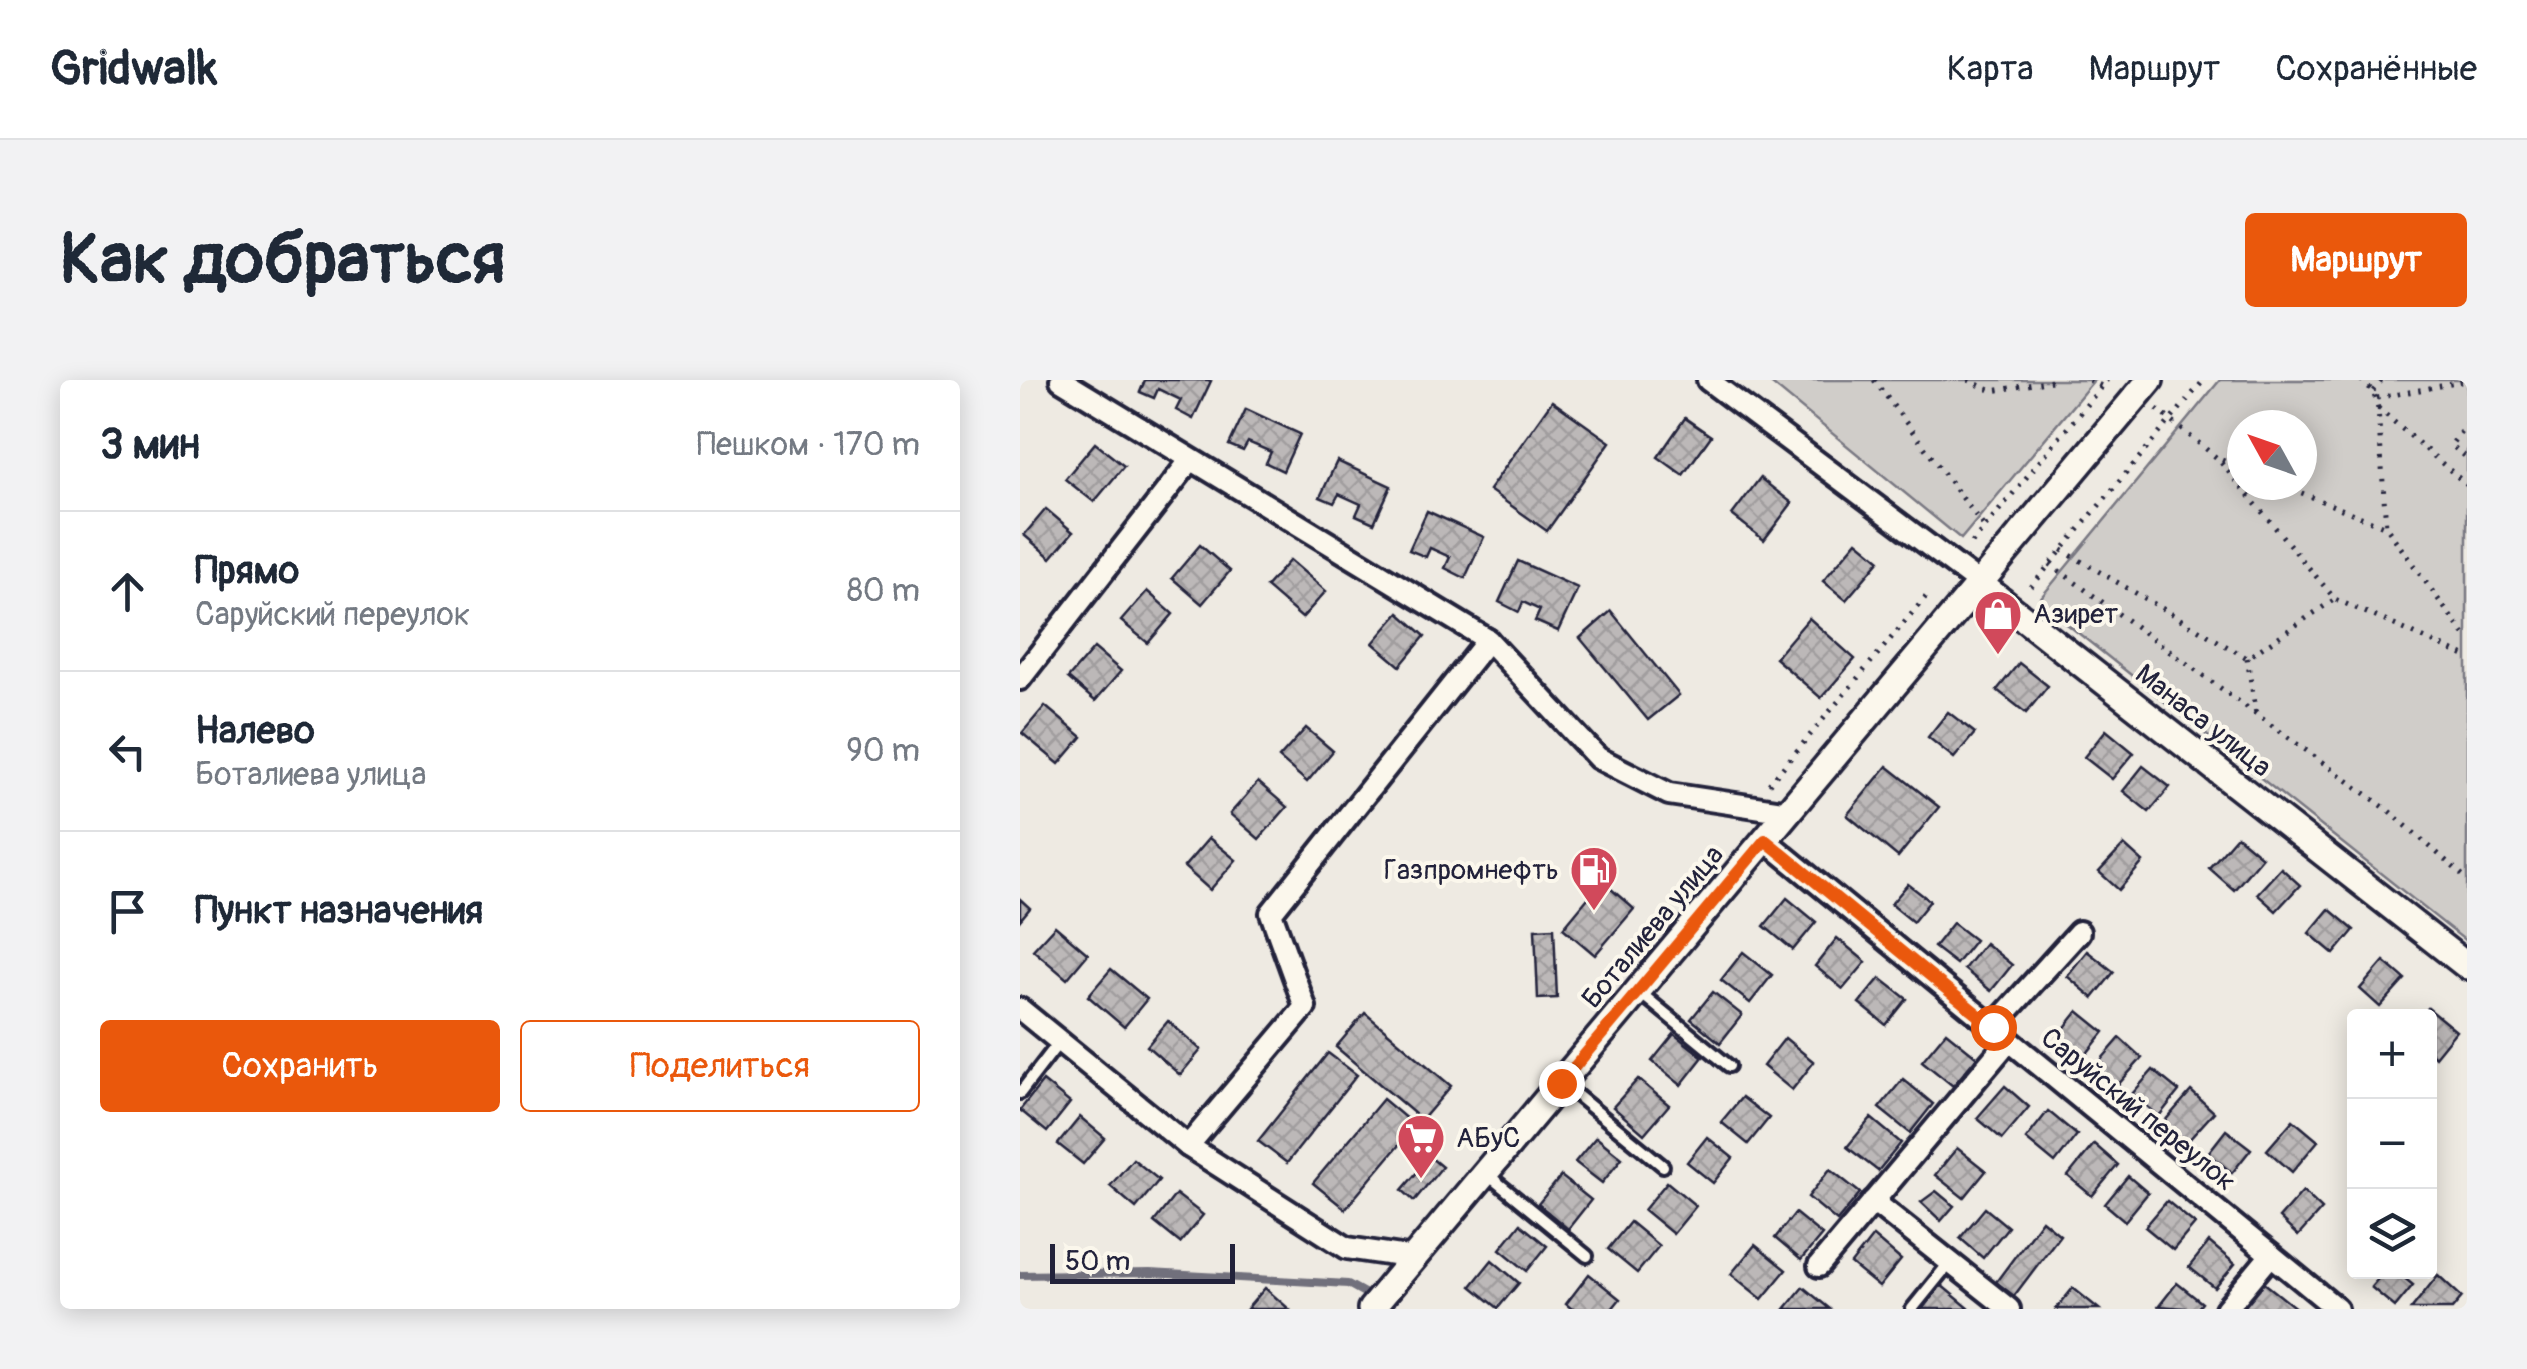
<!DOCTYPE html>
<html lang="ru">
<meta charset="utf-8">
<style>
body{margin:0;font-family:Pangolin,sans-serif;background:#f2f2f3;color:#1f2937}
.controls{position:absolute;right:30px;bottom:30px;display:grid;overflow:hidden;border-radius:10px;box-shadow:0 5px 25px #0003}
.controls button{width:90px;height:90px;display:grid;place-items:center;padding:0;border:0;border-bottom:2px solid #e0e1e3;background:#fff;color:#1f2937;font:50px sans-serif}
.compass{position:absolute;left:1207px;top:30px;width:90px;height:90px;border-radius:50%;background:#fff;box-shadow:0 5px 25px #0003;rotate:310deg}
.scale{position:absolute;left:30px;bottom:25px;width:185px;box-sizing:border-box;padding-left:10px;border:5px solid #22223b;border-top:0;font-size:28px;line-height:35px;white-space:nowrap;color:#22223b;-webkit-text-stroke:8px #fbf7ec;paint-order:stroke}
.stop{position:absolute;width:30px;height:30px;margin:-22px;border:8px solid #ea580c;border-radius:50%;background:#fff}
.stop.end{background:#ea580c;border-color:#fff;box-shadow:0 2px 10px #0008}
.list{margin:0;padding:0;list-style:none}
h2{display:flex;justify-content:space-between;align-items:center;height:130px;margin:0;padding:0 40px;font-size:42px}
h2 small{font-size:32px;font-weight:400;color:#747a83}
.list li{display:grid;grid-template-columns:65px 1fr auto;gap:30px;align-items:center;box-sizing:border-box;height:160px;padding:0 40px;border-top:2px solid #e0e1e3}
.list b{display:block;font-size:38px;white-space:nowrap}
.list p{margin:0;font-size:32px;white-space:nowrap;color:#747a83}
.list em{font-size:32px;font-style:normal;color:#747a83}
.actions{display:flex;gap:20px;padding:30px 40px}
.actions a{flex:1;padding:22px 0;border:2px solid #ea580c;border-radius:10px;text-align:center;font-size:35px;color:#ea580c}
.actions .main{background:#ea580c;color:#fff}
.icon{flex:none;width:55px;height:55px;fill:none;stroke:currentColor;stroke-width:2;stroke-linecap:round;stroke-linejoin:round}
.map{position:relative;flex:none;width:1447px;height:929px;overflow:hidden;border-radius:10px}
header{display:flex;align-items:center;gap:60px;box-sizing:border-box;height:140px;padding:0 50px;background:#fff;border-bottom:2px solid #e0e1e3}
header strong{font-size:48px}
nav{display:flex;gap:55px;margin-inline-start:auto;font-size:35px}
.intro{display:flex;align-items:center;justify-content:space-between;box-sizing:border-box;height:240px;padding:0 60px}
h1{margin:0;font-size:70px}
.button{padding:25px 45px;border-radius:10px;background:#ea580c;color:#fff;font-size:35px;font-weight:700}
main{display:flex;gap:60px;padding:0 60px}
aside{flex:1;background:#fff;border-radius:10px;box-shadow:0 5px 25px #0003}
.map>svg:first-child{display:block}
</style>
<header>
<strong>Gridwalk</strong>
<nav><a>Карта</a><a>Маршрут</a><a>Сохранённые</a></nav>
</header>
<div class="intro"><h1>Как добраться</h1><a class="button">Маршрут</a></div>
<main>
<aside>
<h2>3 мин<small>Пешком · 170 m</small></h2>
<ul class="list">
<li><svg class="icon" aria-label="ahead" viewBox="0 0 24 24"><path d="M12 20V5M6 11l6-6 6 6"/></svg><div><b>Прямо</b><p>Саруйский переулок</p></div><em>80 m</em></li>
<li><svg class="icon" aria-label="left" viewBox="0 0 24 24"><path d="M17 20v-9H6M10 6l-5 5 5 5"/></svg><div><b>Налево</b><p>Боталиева улица</p></div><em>90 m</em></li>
<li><svg class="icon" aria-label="arrive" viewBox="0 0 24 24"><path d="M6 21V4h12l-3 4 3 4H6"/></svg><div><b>Пункт назначения</b></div></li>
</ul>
<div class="actions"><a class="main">Сохранить</a><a>Поделиться</a></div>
</aside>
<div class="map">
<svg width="1447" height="929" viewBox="0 0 1447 929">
<defs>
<pattern id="building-cross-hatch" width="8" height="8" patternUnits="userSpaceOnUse" patternTransform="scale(2.5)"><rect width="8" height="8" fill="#bcb8b8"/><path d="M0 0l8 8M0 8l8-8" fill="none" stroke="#a19e9f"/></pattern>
</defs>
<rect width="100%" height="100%" fill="#eeeae2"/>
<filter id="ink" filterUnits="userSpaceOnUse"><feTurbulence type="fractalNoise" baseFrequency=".01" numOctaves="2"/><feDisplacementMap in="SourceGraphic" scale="20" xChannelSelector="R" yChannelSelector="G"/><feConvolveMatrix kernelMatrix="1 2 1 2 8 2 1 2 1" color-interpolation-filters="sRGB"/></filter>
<g filter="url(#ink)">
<g fill="#d0cdc9" stroke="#797882" stroke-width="2.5" fill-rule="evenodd">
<path d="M747,0H1074L941,159Z"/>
<path d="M1200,0H1447V562L1018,221ZM1222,45H1282V105H1222Z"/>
</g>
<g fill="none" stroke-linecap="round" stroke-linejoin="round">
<path stroke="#716f7c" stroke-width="8" d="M0,895L130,893L328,904L373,929"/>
</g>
<g fill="url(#building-cross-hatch)" stroke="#22223b" stroke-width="2.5">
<path d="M125,0H188L191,1L173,39L156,30L161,20L138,9L134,18L120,12Z"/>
<path d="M532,21L590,62L527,151L469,110Z"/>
<path d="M226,29L280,54L263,91L246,83L251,72L228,62L223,71L209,65Z"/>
<path d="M665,38L691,56L663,95L638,77Z"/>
<path d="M75,63L104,86L74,122L45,99Z"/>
<path d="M317,81L371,106L354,143L336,135L341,124L319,114L314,123L300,117Z"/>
<path d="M740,98L772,123L744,160L712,135Z"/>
<path d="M26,129L53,152L31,178L4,155Z"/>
<path d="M407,131L464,157L445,198L425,188L430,177L410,168L406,177L389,170Z"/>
<path d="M837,161L860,180L826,220L803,201Z"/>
<path d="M180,165L210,191L182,224L152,198Z"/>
<path d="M270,180L306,211L282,238L246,207Z"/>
<path d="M498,181L558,208L538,251L515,241L520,230L503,222L499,232L479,222Z"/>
<path d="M127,211L153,234L128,263L101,241Z"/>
<path d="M591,231L659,315L628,340L560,258Z"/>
<path d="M379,233L405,256L380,286L353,263Z"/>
<path d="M789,238L835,279L801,318L755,278Z"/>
<path d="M74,268L101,291L75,321L48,298Z"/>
<path d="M999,283L1028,306L1006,333L977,310Z"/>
<path d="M25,326L62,357L39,384L2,353Z"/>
<path d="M928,332L955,353L934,378L908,357Z"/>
<path d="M286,348L313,371L287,402L259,378Z"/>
<path d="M1086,350L1114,373L1092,399L1064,377Z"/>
<path d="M867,386L919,427L878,477L827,435Z"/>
<path d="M1123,386L1150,407L1129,432L1103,411Z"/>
<path d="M238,402L267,427L239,459L210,434Z"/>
<path d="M1217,456L1242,477L1214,510L1189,488Z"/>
<path d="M189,458L216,480L190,510L164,487Z"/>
<path d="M1104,465L1123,482L1099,510L1079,492Z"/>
<path d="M1261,488L1280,505L1256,531L1237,514Z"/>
<path d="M582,501L614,529L575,575L543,548Z"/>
<path d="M888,504L910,521L893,542L871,524Z"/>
<path d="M767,518L796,542L773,570L744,546Z"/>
<path d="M0,519L10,528L0,540Z"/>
<path d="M1309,529L1334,550L1314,574L1289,553Z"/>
<path d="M933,543L955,560L936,584L914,567Z"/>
<path d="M35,546L68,574L47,599L13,570Z"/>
<path d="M534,548L537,618L518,619L515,549Z"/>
<path d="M817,558L846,582L823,609L795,586Z"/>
<path d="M965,563L992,585L971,611L944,589Z"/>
<path d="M1067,571L1094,592L1073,618L1047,596Z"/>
<path d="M723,572L752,595L730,623L701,600Z"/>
<path d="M1364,581L1385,599L1360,627L1340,609Z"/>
<path d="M91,589L127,619L104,647L68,616Z"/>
<path d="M860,598L887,619L866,645L839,623Z"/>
<path d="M693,612L722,635L700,663L671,639Z"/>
<path d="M1408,628L1436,651L1415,677L1410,672V636H1401Z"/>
<path d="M1058,631L1084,652L1064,677L1038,656Z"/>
<path d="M345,633L431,706L402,740L316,667Z"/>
<path d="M148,641L181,670L160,695L127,666Z"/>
<path d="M926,652L957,677L933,706L902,681Z"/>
<path d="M654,654L683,677L661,705L632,681Z"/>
<path d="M765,658L794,682L772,710L743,686Z"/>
<path d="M1100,658L1122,678L1096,707L1074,688Z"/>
<path d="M308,673L337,695L267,783L238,761Z"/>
<path d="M1133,690L1159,711L1139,736L1112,714Z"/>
<path d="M618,699L649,725L624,754L593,727Z"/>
<path d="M883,699L913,724L890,753L859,728Z"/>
<path d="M23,701L50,723L27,752L0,730Z"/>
<path d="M985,706L1009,727L982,759L957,738Z"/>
<path d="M1171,711L1194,732L1167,762L1144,742Z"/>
<path d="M722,717L749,738L728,764L701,742Z"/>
<path d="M363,719L395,746L325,829L293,803Z"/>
<path d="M1028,731L1057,755L1035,783L1006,759Z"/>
<path d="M60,737L85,758L63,784L38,764Z"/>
<path d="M851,738L881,763L858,791L827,767Z"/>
<path d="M1273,740L1298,761L1272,792L1247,770Z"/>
<path d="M1206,750L1231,769L1212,793L1188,773Z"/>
<path d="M576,757L602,778L582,803L555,782Z"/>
<path d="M687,757L713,778L693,803L667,782Z"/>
<path d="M1074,764L1098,785L1072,816L1048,796Z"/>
<path d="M937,768L966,791L944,818L915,795Z"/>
<path d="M410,777L422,787L394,821L382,810Z"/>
<path d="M113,779L139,800L116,828L90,806Z"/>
<path d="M810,789L840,813L817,841L788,817Z"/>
<path d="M541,796L571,820L548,849L518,824Z"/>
<path d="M1108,796L1128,813L1105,841L1085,824Z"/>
<path d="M647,802L676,826L653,854L624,830Z"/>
<path d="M916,811L934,826L921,841L901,822Z"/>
<path d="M1283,811L1302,829L1278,856L1259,838Z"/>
<path d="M156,814L183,835L160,863L134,842Z"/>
<path d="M1147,821L1175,844L1153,870L1125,847Z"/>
<path d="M965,828L988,847L963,878L940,858Z"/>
<path d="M775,833L802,855L781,880L755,858Z"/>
<path d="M1022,840L1040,855L994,916L976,902Z"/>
<path d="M610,842L639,866L617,893L588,869Z"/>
<path d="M500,844L527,866L507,891L480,869Z"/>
<path d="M853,856L881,880L859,907L831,884Z"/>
<path d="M1189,862L1215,884L1195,908L1169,887Z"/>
<path d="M735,865L766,890L742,919L711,894Z"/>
<path d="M472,880L499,903L478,928L451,906Z"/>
<path d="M1364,892H1377L1393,905L1375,927L1351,907Z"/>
<path d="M569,894L600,919L592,929H552L546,924Z"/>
<path d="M1418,895L1442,917L1432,929H1391Z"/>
<path d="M1243,902L1277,929H1222Z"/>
<path d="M1157,903L1182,923L1177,929L1139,926Z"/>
<path d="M921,905L950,929H902Z"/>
<path d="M783,907L810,929H765Z"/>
<path d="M245,908L269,929H227Z"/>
<path d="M1053,908L1079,929H1036Z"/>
</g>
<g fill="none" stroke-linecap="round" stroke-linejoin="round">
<g stroke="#22223b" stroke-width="18">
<g id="service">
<path d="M618,611L709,686"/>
<path d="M543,704L643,786"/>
<path d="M0,713L40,661"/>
<path d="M467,794L567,876"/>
<path d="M892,929L930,882"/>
</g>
</g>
<g stroke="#22223b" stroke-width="28">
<g id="minor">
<path d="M41,0L468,260L251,533L285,627L168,766"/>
<path d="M688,0L960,204"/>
<path d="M468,260L578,378L649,414L769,432"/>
<path d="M0,299L169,82"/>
<path d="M745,460L1317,929"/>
<path d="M0,629L168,766L327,868L394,878"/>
<path d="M973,647L1059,552"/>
<path d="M853,821L989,929"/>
<path d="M799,886L989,660"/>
<path d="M1206,929L1251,875"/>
</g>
</g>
<g stroke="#22223b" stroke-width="32">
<g id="tertiary">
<path d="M960,204L1447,586"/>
<path d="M351,929L1130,0"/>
</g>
</g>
<g stroke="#22223b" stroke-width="5" stroke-dasharray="2.5 8" stroke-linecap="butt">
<path d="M854,0L965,148"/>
<path d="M948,0L972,11L1038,0"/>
<path d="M1069,0L1082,6"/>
<path d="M1341,0L1353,11L1358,28L1366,147L1447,259"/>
<path d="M1353,11L1362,0"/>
<path d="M1357,18L1447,1"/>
<path d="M1358,28L1447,105"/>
<path d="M1137,29L1197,78L1315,219L1447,277"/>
<path d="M1447,43L1431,65L1447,78"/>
<path d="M1202,80L1222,89"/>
<path d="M1262,105L1366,147"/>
<path d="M952,163L1087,0"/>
<path d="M1042,170L1227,278L1315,219"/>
<path d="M1030,184L1368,430L1447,499"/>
<path d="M1011,207L1184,0"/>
<path d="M1227,278L1236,334"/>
<path d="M749,404L909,213"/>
</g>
<use href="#service" stroke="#fbf7ec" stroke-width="10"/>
<use href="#minor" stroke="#fbf7ec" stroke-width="20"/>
<use href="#tertiary" stroke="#fbf7ec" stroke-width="25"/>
</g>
</g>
<g fill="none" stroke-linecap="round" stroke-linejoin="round" filter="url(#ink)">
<path stroke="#ea580c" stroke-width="12" d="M541,703L745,460L973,647"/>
</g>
<defs>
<g id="shop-pin" transform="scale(2.5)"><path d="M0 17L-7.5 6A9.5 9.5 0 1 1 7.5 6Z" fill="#d1495b" stroke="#fbf7ec"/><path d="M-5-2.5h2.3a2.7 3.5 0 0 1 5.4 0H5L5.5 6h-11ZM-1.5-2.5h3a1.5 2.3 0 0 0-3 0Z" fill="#fff"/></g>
<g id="fuel-pin" transform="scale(2.5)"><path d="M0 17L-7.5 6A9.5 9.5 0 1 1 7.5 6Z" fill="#d1495b" stroke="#fbf7ec"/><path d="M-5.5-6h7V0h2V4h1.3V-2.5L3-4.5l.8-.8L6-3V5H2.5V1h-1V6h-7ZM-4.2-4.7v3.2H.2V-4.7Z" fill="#fff"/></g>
<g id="supermarket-pin" transform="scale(2.5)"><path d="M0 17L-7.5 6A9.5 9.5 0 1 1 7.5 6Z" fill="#d1495b" stroke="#fbf7ec"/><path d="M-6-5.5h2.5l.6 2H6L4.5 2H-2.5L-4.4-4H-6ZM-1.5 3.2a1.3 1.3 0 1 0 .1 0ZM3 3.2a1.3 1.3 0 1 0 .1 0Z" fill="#fff"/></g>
</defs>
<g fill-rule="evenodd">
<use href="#shop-pin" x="978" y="234"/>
<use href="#fuel-pin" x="574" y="490"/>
<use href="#supermarket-pin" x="401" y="758"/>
</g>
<g text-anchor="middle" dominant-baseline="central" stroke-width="8" stroke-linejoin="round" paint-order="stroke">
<g font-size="28" fill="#22223b" stroke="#fbf7ec" text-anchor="start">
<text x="1013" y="234">Азирет</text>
<text x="539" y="490" text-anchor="end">Газпромнефть</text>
<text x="436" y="758">АБуС</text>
</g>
<g font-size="28" fill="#22223b" stroke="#fbf7ec">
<text transform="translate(1183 341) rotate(38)">Манаса улица</text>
<text transform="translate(633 547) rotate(-50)">Боталиева улица</text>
<text transform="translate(1118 730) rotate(39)">Саруйский переулок</text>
</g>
</g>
</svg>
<div class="controls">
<button>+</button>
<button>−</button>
<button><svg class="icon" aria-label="layers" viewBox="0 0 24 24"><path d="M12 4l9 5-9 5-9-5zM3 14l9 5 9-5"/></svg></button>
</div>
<svg class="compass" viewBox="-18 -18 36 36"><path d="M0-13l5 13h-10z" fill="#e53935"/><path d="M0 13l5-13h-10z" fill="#747a83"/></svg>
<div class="scale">50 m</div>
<div class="stop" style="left:973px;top:647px"></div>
<div class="stop end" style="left:541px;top:703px"></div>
</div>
</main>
